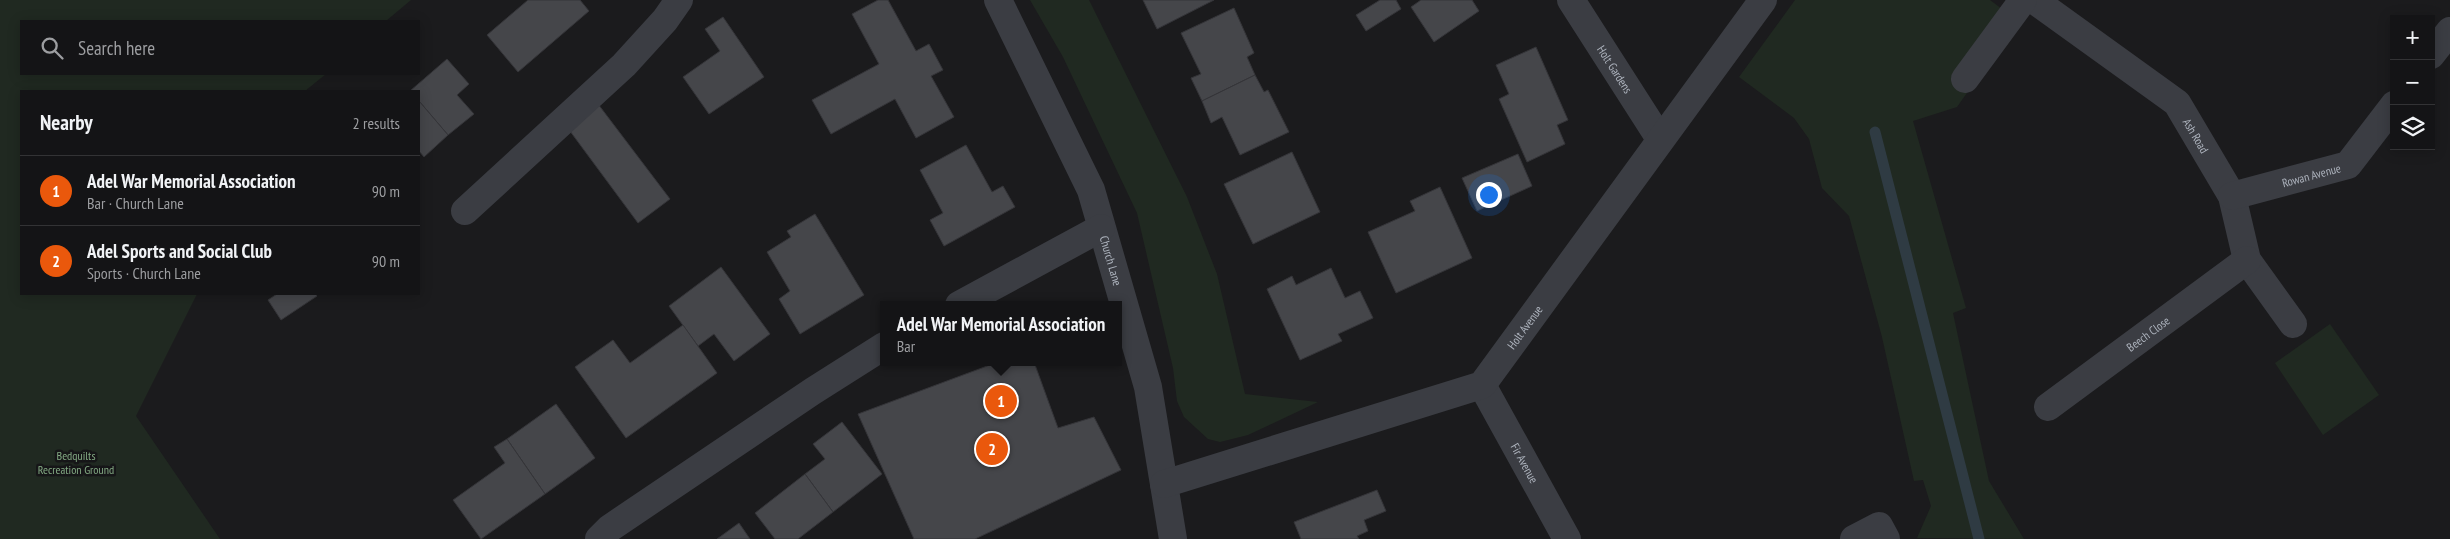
<!DOCTYPE html>
<meta charset="utf-8">
<style>
body{margin:0;font-family:"PT Sans Narrow",sans-serif;background:#1d1d1f;color:#f1f3f6}
.controls{position:absolute;right:15px;top:15px;display:grid;overflow:hidden;border-radius:0px;box-shadow:0 2px 12px #0003}
.controls button{width:45px;height:45px;display:grid;place-items:center;padding:0;border:0;border-bottom:1px solid #333335;background:#141416;color:#f1f3f6;font:25px sans-serif}
.you{position:absolute;left:1488px;top:194px;width:18px;height:18px;margin:-12px;border:4px solid #fff;border-radius:50%;background:#1a73e8;box-shadow:0 0 0 8px #1a73e833}
.badge{display:grid;place-items:center;width:32px;height:32px;border-radius:50%;background:#ea580c;color:#fff;font-size:16px;font-weight:700}
.pin{position:absolute;translate:-50% -50%;border:2px solid #fff;box-shadow:0 1px 5px #0006}
.popup{position:absolute;left:880px;top:301px;width:242px;height:65px;box-sizing:border-box;display:grid;place-content:center;border-radius:0px;background:#141416;filter:drop-shadow(0 1px 4px #0005);font-size:16px;white-space:nowrap;color:#9d9ea1}
.popup b{font-size:19px;color:#f1f3f6}
.popup::after{content:'';position:absolute;left:50%;top:100%;margin-left:-10px;border:10px solid transparent;border-top-color:#141416}
.list{margin:0;padding:0;list-style:none}
h2{display:flex;justify-content:space-between;align-items:center;height:65px;margin:0;padding:0 20px;font-size:21px}
h2 small{font-size:16px;font-weight:400;color:#9d9ea1}
.list li{display:grid;grid-template-columns:32px 1fr auto;gap:15px;align-items:center;box-sizing:border-box;height:70px;padding:0 20px;border-top:1px solid #333335}
.list b{display:block;font-size:19px;white-space:nowrap}
.list p{margin:0;font-size:16px;white-space:nowrap;color:#9d9ea1}
.list em{font-size:16px;font-style:normal;color:#9d9ea1}
.icon{flex:none;width:28px;height:28px;fill:none;stroke:currentColor;stroke-width:2;stroke-linecap:round;stroke-linejoin:round}
.map{position:relative;flex:none;width:2450px;height:539px;overflow:hidden}
.search{position:absolute;background:#141416;box-shadow:0 2px 12px #0003;left:20px;top:20px;width:400px;height:55px;display:flex;align-items:center;gap:12px;box-sizing:border-box;padding:0 18px;border-radius:0px;color:#9d9ea1;font-size:19px}
.panel{position:absolute;background:#141416;box-shadow:0 2px 12px #0003;left:20px;top:90px;width:400px;height:205px;border-radius:0px}
.map>svg:first-child{display:block}
</style>
<div class="map">
<svg width="2450" height="539" viewBox="0 0 2450 539">
<rect width="100%" height="100%" fill="#1b1b1d"/>
<g fill="#202921">
<path d="M0,0H411L386,21H21V74H326L305,91H21V294H197L136,416L220,539H0Z"/>
<path d="M1030,0H1089L1187,197L1217,274L1245,394L1318,402L1248,435L1220,442L1208,439L1184,417L1177,401L1173,368L1137,213L1063,57Z"/>
<path d="M1795,0H1990L2018,21L1957,107L1913,121L1966,308L1953,313L1989,481L2024,539L1917,538L1931,506L1923,480L1914,481L1882,337L1849,216L1822,188L1809,139L1794,118L1739,77Z"/>
<path d="M2330,324L2379,395L2323,435L2275,363Z"/>
</g>
<g fill="none" stroke-linecap="round" stroke-linejoin="round">
<path stroke="#2f3b43" stroke-width="11" d="M1875,132L1979,539"/>
</g>
<g fill="#45464a" stroke="#353539">
<path d="M528,0H580L589,11L518,72L487,35Z"/>
<path d="M878,0H888L916,51L929,44L943,70L931,76L954,117L916,138L895,99L831,134L812,100L879,64L852,14Z"/>
<path d="M1143,0H1214L1157,29Z"/>
<path d="M1380,0H1396L1401,9L1366,31L1356,15Z"/>
<path d="M1421,0H1472L1479,11L1434,42L1411,7Z"/>
<path d="M1234,8L1254,53L1247,57L1255,75L1202,101L1191,78L1201,74L1181,33Z"/>
<path d="M723,17L764,77L709,114L683,77L720,51L705,29Z"/>
<path d="M1536,47L1568,120L1557,125L1565,144L1527,162L1499,99L1509,94L1496,65Z"/>
<path d="M447,59L469,84L457,95L474,114L448,135L419,101V91H410Z"/>
<path d="M1255,75L1264,92L1268,90L1289,132L1240,155L1222,117L1211,123L1202,101Z"/>
<path d="M419,101L448,135L424,157L419,151Z"/>
<path d="M598,104L670,199L638,223L567,127Z"/>
<path d="M966,145L992,192L1003,186L1015,207L944,246L930,220L943,213L920,170Z"/>
<path d="M1292,152L1320,212L1253,244L1224,184Z"/>
<path d="M1518,154L1532,186L1477,211L1462,178Z"/>
<path d="M1440,187L1472,258L1396,293L1368,232L1415,211L1410,201Z"/>
<path d="M815,214L864,295L800,334L779,299L790,291L767,252L791,237L787,231Z"/>
<path d="M721,267L770,334L734,361L714,334L698,346L669,306Z"/>
<path d="M1331,268L1345,298L1360,291L1373,318L1338,334L1342,341L1300,360L1267,289L1292,276L1296,285Z"/>
<path d="M277,294H315L317,296L281,320L268,300Z"/>
<path d="M683,325L717,373L626,438L575,367L613,340L630,363Z"/>
<path d="M998,362H1034L1058,428L1094,417L1121,470L975,539H914L858,414Z"/>
<path d="M556,404L595,458L545,494L507,439Z"/>
<path d="M842,422L882,474L833,512L805,474L825,459L813,444Z"/>
<path d="M507,439L545,494L481,539L453,500L505,463L494,447Z"/>
<path d="M805,474L833,512L798,539H775L755,513Z"/>
<path d="M1377,490L1386,511L1364,520L1368,531L1357,536L1359,539H1301L1294,522Z"/>
<path d="M739,523L750,539H717Z"/>
</g>
<g fill="none" stroke-linecap="round" stroke-linejoin="round">
<g stroke="#3b3d43" stroke-width="28">
<path id="s1" d="M998,0L1091,190L1148,387L1173,539"/>
<path id="s2" d="M1571,0L1660,139"/>
<path id="s3" d="M2034,0L2177,103L2232,196L2247,260L2293,324"/>
<path d="M2431,55L2450,31"/>
<path d="M1965,79L2023,0"/>
<path id="s4" d="M2232,196L2348,165L2394,105"/>
<path d="M465,211L624,65L665,20L679,0"/>
<path d="M959,305L1101,228"/>
<path id="s5" d="M1482,385L1567,539"/>
<path id="s6" d="M2048,407L2247,260"/>
<path id="s7" d="M1164,484L1482,385L1763,0"/>
<path d="M599,539L610,528L813,391L884,346"/>
<path d="M1854,539L1879,526L1886,539"/>
</g>
</g>
<g text-anchor="middle" dominant-baseline="central" stroke-width="5" stroke-linejoin="round" paint-order="stroke">
<g font-size="12" fill="#adb3bd" stroke="#161618">
<text stroke="none"><textPath href="#s2" startOffset="82">Holt Gardens</textPath></text>
<text stroke="none"><textPath href="#s3" startOffset="214">Ash Road</textPath></text>
<text stroke="none"><textPath href="#s4" startOffset="82">Rowan Avenue</textPath></text>
<text stroke="none"><textPath href="#s1" startOffset="285">Church Lane</textPath></text>
<text stroke="none"><textPath href="#s7" startOffset="405">Holt Avenue</textPath></text>
<text stroke="none"><textPath href="#s6" startOffset="124">Beech Close</textPath></text>
<text stroke="none"><textPath href="#s5" startOffset="89">Fir Avenue</textPath></text>
</g>
<g font-size="12" fill="#83a983" stroke="#161618">
<text x="76" y="455">Bedquilts<tspan x="76" dy="14">Recreation Ground</tspan></text>
</g>
</g>
</svg>
<div class="controls">
<button>+</button>
<button>−</button>
<button><svg class="icon" aria-label="layers" viewBox="0 0 24 24"><path d="M12 4l9 5-9 5-9-5zM3 14l9 5 9-5"/></svg></button>
</div>
<div class="you"></div>
<div class="pin badge" style="left:1001px;top:401px">1</div>
<div class="popup"><b>Adel War Memorial Association</b>Bar</div>
<div class="pin badge" style="left:992px;top:449px">2</div>
<div class="search"><svg class="icon" aria-label="search" viewBox="0 0 24 24"><circle cx="10" cy="10" r="6"/><path d="M15 15l6 6"/></svg>Search here</div>
<section class="panel">
<h2>Nearby<small>2 results</small></h2>
<ul class="list">
<li><span class="badge">1</span><div><b>Adel War Memorial Association</b><p>Bar · Church Lane</p></div><em>90 m</em></li>
<li><span class="badge">2</span><div><b>Adel Sports and Social Club</b><p>Sports · Church Lane</p></div><em>90 m</em></li>
</ul>
</section>
</div>
